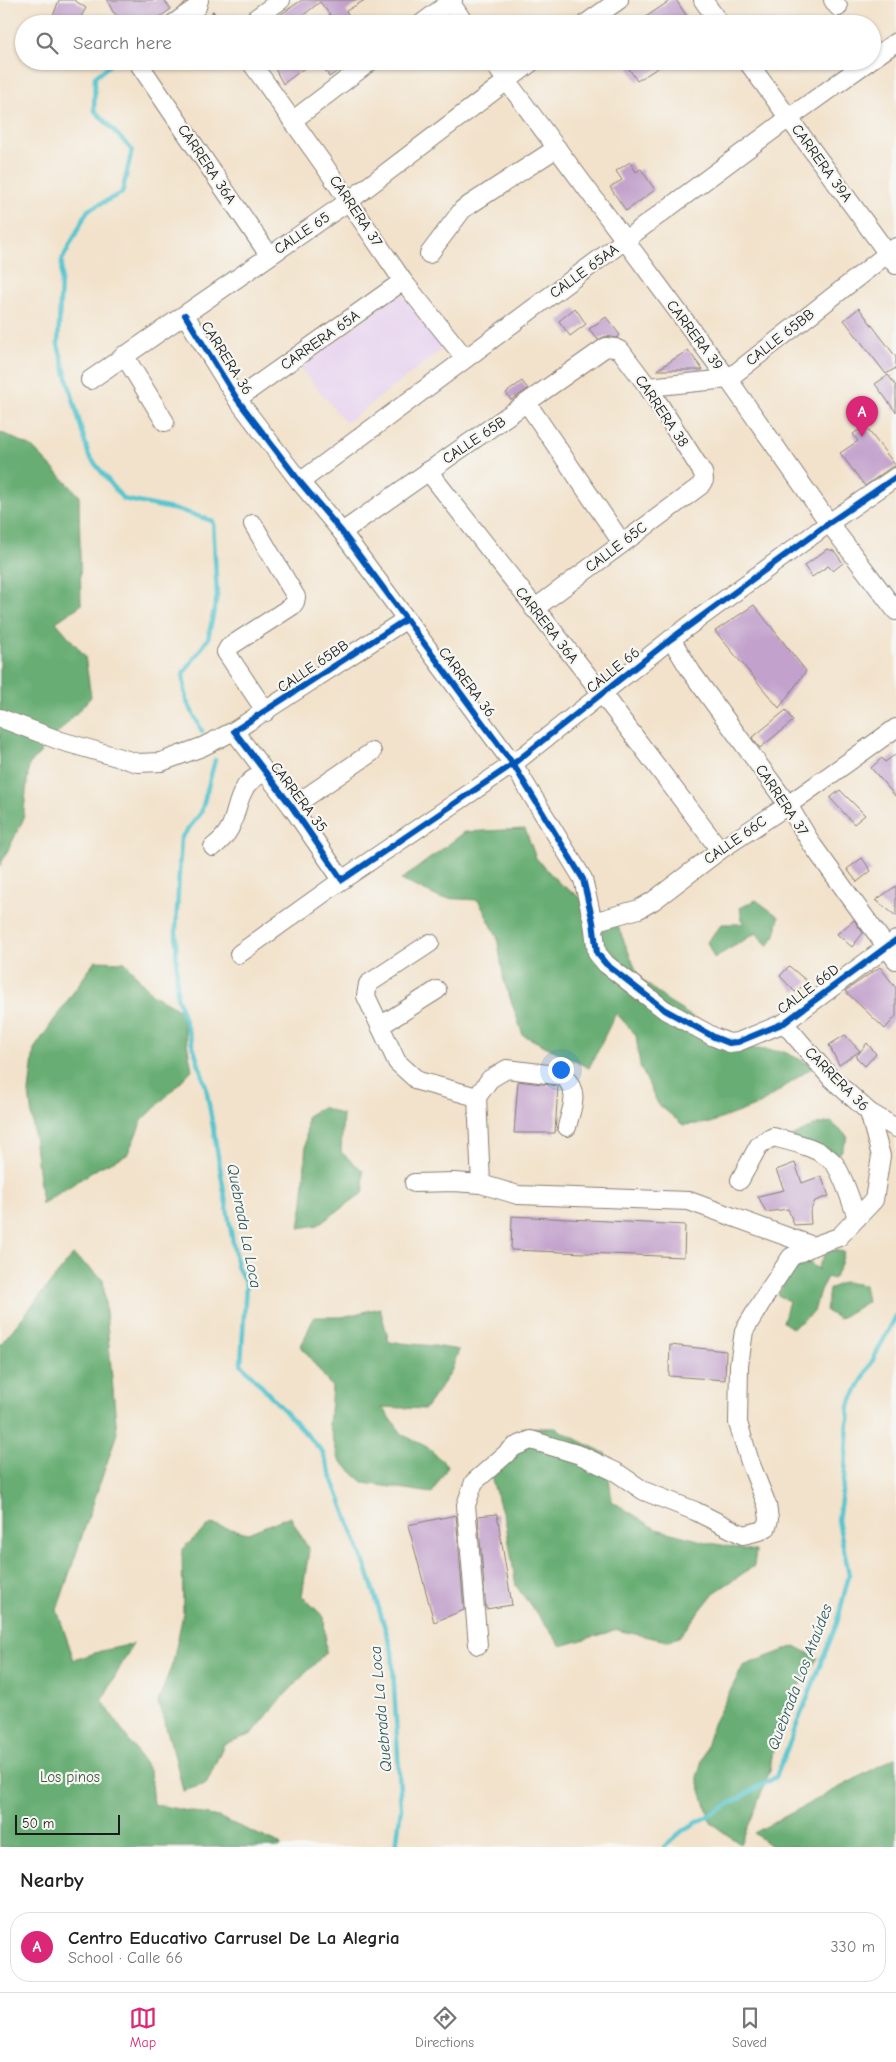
<!DOCTYPE html>
<meta charset="utf-8">
<style>
body{margin:0;font-family:"Comic Neue",sans-serif;background:#f2f2f2;color:#222}
.scale{position:absolute;left:15px;bottom:12px;width:105px;box-sizing:border-box;padding-left:5px;border:2px solid #1c1c1c;border-top:0;font-size:14px;line-height:18px;white-space:nowrap;color:#1c1c1c;-webkit-text-stroke:4px #f6f6f2;paint-order:stroke}
.you{position:absolute;left:560px;top:1069px;width:18px;height:18px;margin:-12px;border:4px solid #fff;border-radius:50%;background:#1a73e8;box-shadow:0 0 0 8px #1a73e833}
.badge{display:grid;place-items:center;width:32px;height:32px;border-radius:50%;background:#db2777;color:#fff;font-size:16px;font-weight:700}
.pin{position:absolute;translate:-50% -41px;filter:drop-shadow(0 1px 2px #0008)}
.pin::after{content:'';position:absolute;top:26px;width:18px;height:15px;background:inherit;clip-path:polygon(0 0,100% 0,50% 100%)}
.list{margin:0;padding:0;list-style:none}
h2{display:flex;justify-content:space-between;align-items:center;height:65px;margin:0;padding:0 20px;font-size:21px}
h2 small{font-size:16px;font-weight:400;color:#767676}
.list li{display:grid;grid-template-columns:32px 1fr auto;gap:15px;align-items:center;box-sizing:border-box;height:70px;margin:0 10px 10px;padding:0 10px;border:1px solid #e0e0e0;border-radius:20px}
.list b{display:block;font-size:19px;white-space:nowrap}
.list p{margin:0;font-size:16px;white-space:nowrap;color:#767676}
.list em{font-size:16px;font-style:normal;color:#767676}
.icon{flex:none;width:28px;height:28px;fill:none;stroke:currentColor;stroke-width:2;stroke-linecap:round;stroke-linejoin:round}
.map{position:relative;flex:none;width:896px;height:1847px;overflow:hidden}
.search{position:absolute;background:#fff;box-shadow:0 1px 4px #0004;left:15px;right:15px;top:15px;height:55px;display:flex;align-items:center;gap:12px;box-sizing:border-box;padding:0 18px;border-radius:28px;color:#767676;font-size:19px}
.sheet{height:145px;background:#fff}
nav{display:flex;justify-content:space-around;align-items:center;box-sizing:border-box;height:70px;border-top:1px solid #e0e0e0;background:#fff;font-size:14px;color:#767676}
nav a{display:grid;justify-items:center;gap:2px}
nav .on{color:#db2777}
.map>svg:first-child{display:block}
</style>
<div class="map">
<svg width="896" height="1847" viewBox="0 0 896 1847">
<rect width="100%" height="100%" fill="#f6f6f2"/>
<filter id="ink" filterUnits="userSpaceOnUse"><feTurbulence type="fractalNoise" baseFrequency=".02" numOctaves="2"/><feDisplacementMap in="SourceGraphic" scale="10" xChannelSelector="R" yChannelSelector="G"/><feConvolveMatrix kernelMatrix="1 2 1 2 8 2 1 2 1" color-interpolation-filters="sRGB"/></filter>
<filter id="wash" filterUnits="userSpaceOnUse"><feTurbulence type="fractalNoise" baseFrequency=".0096" numOctaves="4" result="noise"/><feDisplacementMap in="SourceGraphic" scale="20" xChannelSelector="R" yChannelSelector="G"/><feGaussianBlur stdDeviation="1.12" result="paint"/><feColorMatrix in="noise" values="0 0 0 0 0 0 0 0 0 0 0 0 0 0 0 0 0 1.4 0 .05"/><feComposite in="paint" operator="in"/></filter>
<g filter="url(#wash)">
<rect width="100%" height="100%" fill="#f2e2cb"/>
<path fill="#e7d2ef" d="M400,293L444,348L346,423L300,368Z"/>
<g fill="#68ad73" stroke="#426448">
<path d="M0,432L32,447L79,495L81,605L56,622L85,656L91,697L29,765L23,820L0,866Z"/>
<path d="M525,829L536,858L559,883L616,922L639,977L670,1003L741,1047L784,1052L814,1066L760,1104L710,1123L683,1125L658,1104L640,1066L636,1035L616,1013L589,1068L523,1035L504,981L497,936L478,900L440,898L401,880L465,832Z"/>
<path d="M756,900L779,917L775,936L768,946L756,933L714,958L707,942L722,924H743L740,908Z"/>
<path d="M95,961L125,962L152,994L181,1010L192,1070L142,1121L127,1155L100,1167L42,1204L29,1092L34,1049Z"/>
<path d="M322,1107L343,1115L341,1152L363,1171L364,1192L318,1225L299,1228L303,1203L307,1116Z"/>
<path d="M831,1122L848,1137L841,1152L827,1159L792,1137L813,1126Z"/>
<path d="M827,1249L844,1252L840,1267L833,1279L827,1277L820,1290L814,1312L792,1328L783,1322L789,1301L778,1295L793,1268L809,1262L819,1270L818,1267Z"/>
<path d="M73,1255L103,1279L117,1433L57,1610L74,1660L101,1651L133,1644L102,1700L150,1772L153,1804L218,1817L280,1844L281,1847H0V1345Z"/>
<path d="M843,1282L864,1285L867,1302L839,1319L826,1311L829,1289Z"/>
<path d="M380,1308L389,1342L435,1346L459,1350L450,1374L425,1409L382,1407L403,1435L427,1447L448,1466L432,1493L364,1483L339,1460L329,1425L332,1387L301,1346L314,1317H342Z"/>
<path d="M521,1428H555L606,1454L612,1501L656,1529L710,1543L756,1551L754,1566L714,1593L679,1637L667,1641L617,1630L561,1646L516,1586L506,1524L487,1465Z"/>
<path d="M290,1516L309,1550L302,1596L324,1617L326,1652L280,1700L252,1734L224,1744L206,1784L183,1791L175,1757L158,1702L173,1662L183,1614L182,1549L211,1524L248,1533Z"/>
<path d="M795,1646L818,1658L788,1702L776,1732L770,1770L751,1820L740,1844L711,1823L697,1777L713,1724L743,1666Z"/>
<path d="M896,1757V1847H772L754,1833Z"/>
</g>
<g fill="none" stroke-linecap="round" stroke-linejoin="round">
<g stroke="#58c5cf" stroke-width="4.5">
<path d="M115,61L95,77L94,110L132,150L122,193L88,210L62,260L58,345L89,456L123,499L182,511L213,521L217,596L208,639L183,674L186,700L202,731"/>
<path d="M215,760L201,813L181,838L176,928L177,996L206,1087L237,1266L246,1284L241,1364L322,1451L368,1573L392,1651L401,1808L396,1847"/>
<path d="M664,1847L682,1831L776,1777L837,1623L849,1575L838,1520L845,1472L849,1405L896,1316"/>
</g>
</g>
<g id="blocks">
<g fill="#c2a1cc">
<path d="M59,0H74L86,8L77,24H50Z"/>
<path d="M107,0H164L171,9L150,24H127L113,12Z"/>
<path d="M302,0H365L346,11L354,24H337L320,2L292,24H266Z"/>
<path d="M671,0H676L686,15L674,24H635Z"/>
<path d="M281,61H314L283,84L274,67Z"/>
<path d="M320,61H353L329,77Z"/>
<path d="M624,61H669L637,81Z"/>
<path d="M630,162L636,172L641,169L655,190L626,211L610,187L622,180L616,171Z"/>
<path d="M575,308L586,324L570,336L559,321Z"/>
<path d="M859,308L896,357V368L886,374L844,320Z"/>
<path d="M606,317L620,335L617,338L606,336L598,340L589,329Z"/>
<path d="M688,350L703,370H657Z"/>
<path d="M888,375L896,386V412L875,384Z"/>
<path d="M522,381L528,389L511,400L506,393Z"/>
<path d="M865,426L896,466L890,468L865,486L840,453L858,441L853,434Z"/>
<path d="M827,549L834,551L843,563L833,571L828,566L812,577L804,566Z"/>
<path d="M754,605L806,671L779,708L715,631Z"/>
<path d="M786,710L793,721L760,748L752,738Z"/>
<path d="M896,754V797L871,768L882,758L885,762Z"/>
<path d="M840,790L865,815L854,824L830,798Z"/>
<path d="M862,858L871,871L857,882L847,869Z"/>
<path d="M896,886V916L876,900Z"/>
<path d="M854,920L863,933L852,947L837,934Z"/>
<path d="M789,966L808,982L795,992L780,976Z"/>
<path d="M880,967L896,988V1016L885,1029L845,991Z"/>
<path d="M845,1035L860,1051L839,1065L829,1045Z"/>
<path d="M867,1043L876,1054L865,1066L856,1057Z"/>
<path d="M518,1081L558,1086L555,1133H514Z"/>
<path d="M795,1163L802,1183L821,1176L829,1196L815,1201L810,1212L811,1224L794,1225L788,1209L766,1212L758,1196L784,1190L776,1170Z"/>
<path d="M512,1216L685,1225L684,1257L511,1250Z"/>
<path d="M670,1345L726,1351L725,1380L669,1376Z"/>
<path d="M497,1514L512,1605L486,1609L478,1516Z"/>
<path d="M456,1515L464,1610L434,1622L408,1525Z"/>
</g>
</g>
</g>
<g filter="url(#ink)">
<use href="#blocks" fill-opacity="0" stroke="#877f74" stroke-width="1"/>
<g fill="none" stroke-linecap="round" stroke-linejoin="round">
<g stroke="#877f74" stroke-width="20">
<g id="minor">
<path d="M449,0L465,24"/>
<path d="M703,0L720,24"/>
<path d="M833,0L838,7"/>
<path d="M256,18L281,0"/>
<path d="M173,24L197,7L199,0"/>
<path d="M421,24L453,0"/>
<path d="M585,24L619,0"/>
<path d="M872,59L896,42"/>
<path d="M137,61L269,255"/>
<path d="M250,61L324,165L403,281L465,358"/>
<path d="M492,61L728,379L829,523L896,611"/>
<path d="M747,61L896,265"/>
<path d="M292,121L371,61"/>
<path d="M429,254L463,209L557,148"/>
<path d="M185,315L237,399L300,482L342,532L513,764L583,879L593,922L597,953L606,964L665,1010L714,1037L729,1043L738,1042L784,1023L896,940"/>
<path d="M124,355L165,422"/>
<path d="M90,380L349,201L533,61"/>
<path d="M648,387L728,379L896,247"/>
<path d="M237,399L403,281"/>
<path d="M527,403L622,543"/>
<path d="M428,471L603,695L720,850"/>
<path d="M300,482L789,118L869,61"/>
<path d="M253,524L296,597L295,602L292,606L229,647L226,652L266,712"/>
<path d="M342,532L606,347L615,348L621,351L648,387L703,473L704,480L700,486L534,609"/>
<path d="M671,639L692,673L788,805L813,846L896,960"/>
<path d="M0,718L61,741L138,763L161,762L202,747L234,731L405,620"/>
<path d="M234,731L292,807L342,880"/>
<path d="M292,807L372,752"/>
<path d="M213,847C240,827 231,809 246,786C250,780 259,776 264,771"/>
<path d="M593,922L639,909L653,901L720,850L788,805L896,728"/>
<path d="M430,943L368,984L366,996L397,1062L418,1081L477,1097L481,1184"/>
<path d="M239,954L342,880L513,764L671,639L829,523L896,477"/>
<path d="M784,1023L831,1078L869,1112L896,1128"/>
<path d="M380,1026L437,990"/>
<path d="M477,1097L490,1079L507,1069L564,1076C580,1095 572,1105 567,1127"/>
<path d="M740,1180L759,1145L773,1137C792,1142 819,1147 834,1163C843,1174 852,1204 857,1218"/>
<path d="M414,1183L454,1182L481,1184L518,1195L689,1201L813,1246L839,1237L874,1200L881,1156L869,1112"/>
<path d="M478,1645L466,1505L474,1482L514,1447L531,1440L580,1455L616,1472L644,1491L695,1511L743,1535L760,1531L767,1527L769,1519L767,1505L750,1462L738,1423L739,1365L744,1331L767,1293L791,1257L813,1246"/>
</g>
</g>
<path stroke="#877f74" stroke-width="2.5" stroke-dasharray="4 4" stroke-linecap="butt" d="M212,11L222,24"/>
<use href="#minor" stroke="#fff" stroke-width="18"/>
<g stroke="#f6f6f2" stroke-width="9">
<g id="cycleway">
<path d="M185,315L237,399L300,482L342,532L513,764L583,879L593,922L597,953L606,964L665,1010L714,1037L729,1043L738,1042L784,1023L896,940"/>
<path d="M405,620L234,731L292,807L342,880L513,764L671,639L829,523L896,477"/>
</g>
</g>
<use href="#cycleway" stroke="#0057b8" stroke-width="6"/>
</g>
</g>
<g text-anchor="middle" dominant-baseline="central" stroke-width="4.5" stroke-linejoin="round" paint-order="stroke">
<g font-size="15" fill="#1c1c1c" stroke="#f6f6f2">
<text transform="translate(822 163) rotate(54)">CARRERA 39A</text>
<text transform="translate(207 164) rotate(56)">CARRERA 36A</text>
<text transform="translate(356 211) rotate(56)">CARRERA 37</text>
<text transform="translate(302 233) rotate(-34)">CALLE 65</text>
<text transform="translate(584 271) rotate(-36)">CALLE 65AA</text>
<text transform="translate(695 335) rotate(53)">CARRERA 39</text>
<text transform="translate(780 337) rotate(-38)">CALLE 65BB</text>
<text transform="translate(320 340) rotate(-35)">CARRERA 65A</text>
<text transform="translate(227 358) rotate(58)">CARRERA 36</text>
<text transform="translate(662 411) rotate(56)">CARRERA 38</text>
<text transform="translate(474 440) rotate(-34)">CALLE 65B</text>
<text transform="translate(616 547) rotate(-37)">CALLE 65C</text>
<text transform="translate(547 625) rotate(52)">CARRERA 36A</text>
<text transform="translate(313 666) rotate(-34)">CALLE 65BB</text>
<text transform="translate(613 670) rotate(-39)">CALLE 66</text>
<text transform="translate(467 682) rotate(53)">CARRERA 36</text>
<text transform="translate(299 797) rotate(53)">CARRERA 35</text>
<text transform="translate(782 800) rotate(56)">CARRERA 37</text>
<text transform="translate(735 840) rotate(-35)">CALLE 66C</text>
<text transform="translate(808 989) rotate(-37)">CALLE 66D</text>
<text transform="translate(837 1079) rotate(45)">CARRERA 36</text>
</g>
<g font-size="15" fill="#3f5941" stroke="#f6f6f2">
<text x="70" y="1777">Los pinos</text>
</g>
<g font-size="16" font-style="italic" fill="#31575b" stroke="#f6f6f2">
<text transform="translate(244 1226) rotate(79)">Quebrada La Loca</text>
<text transform="translate(800 1677) rotate(-69)">Quebrada Los Ataúdes</text>
<text transform="translate(381 1709) rotate(-95)">Quebrada La Loca</text>
</g>
</g>
</svg>
<div class="scale">50 m</div>
<div class="you"></div>
<div class="pin badge" style="left:862px;top:437px">A</div>
<div class="search"><svg class="icon" aria-label="search" viewBox="0 0 24 24"><circle cx="10" cy="10" r="6"/><path d="M15 15l6 6"/></svg>Search here</div>
</div>
<section class="sheet">
<h2>Nearby<small></small></h2>
<ul class="list">
<li><span class="badge">A</span><div><b>Centro Educativo Carrusel De La Alegria</b><p>School · Calle 66</p></div><em>330 m</em></li>
</ul>
</section>
<nav>
<a class="on"><svg class="icon" aria-label="map" viewBox="0 0 24 24"><path d="M3 6l6-2 6 2 6-2v14l-6 2-6-2-6 2zM9 4v14M15 6v14"/></svg>Map</a>
<a><svg class="icon" aria-label="directions" viewBox="0 0 24 24"><path d="M12 3l9 9-9 9-9-9zM9 14v-3h6M13 9l2 2-2 2"/></svg>Directions</a>
<a><svg class="icon" aria-label="saved" viewBox="0 0 24 24"><path d="M7 4h10v16l-5-4-5 4z"/></svg>Saved</a>
</nav>
